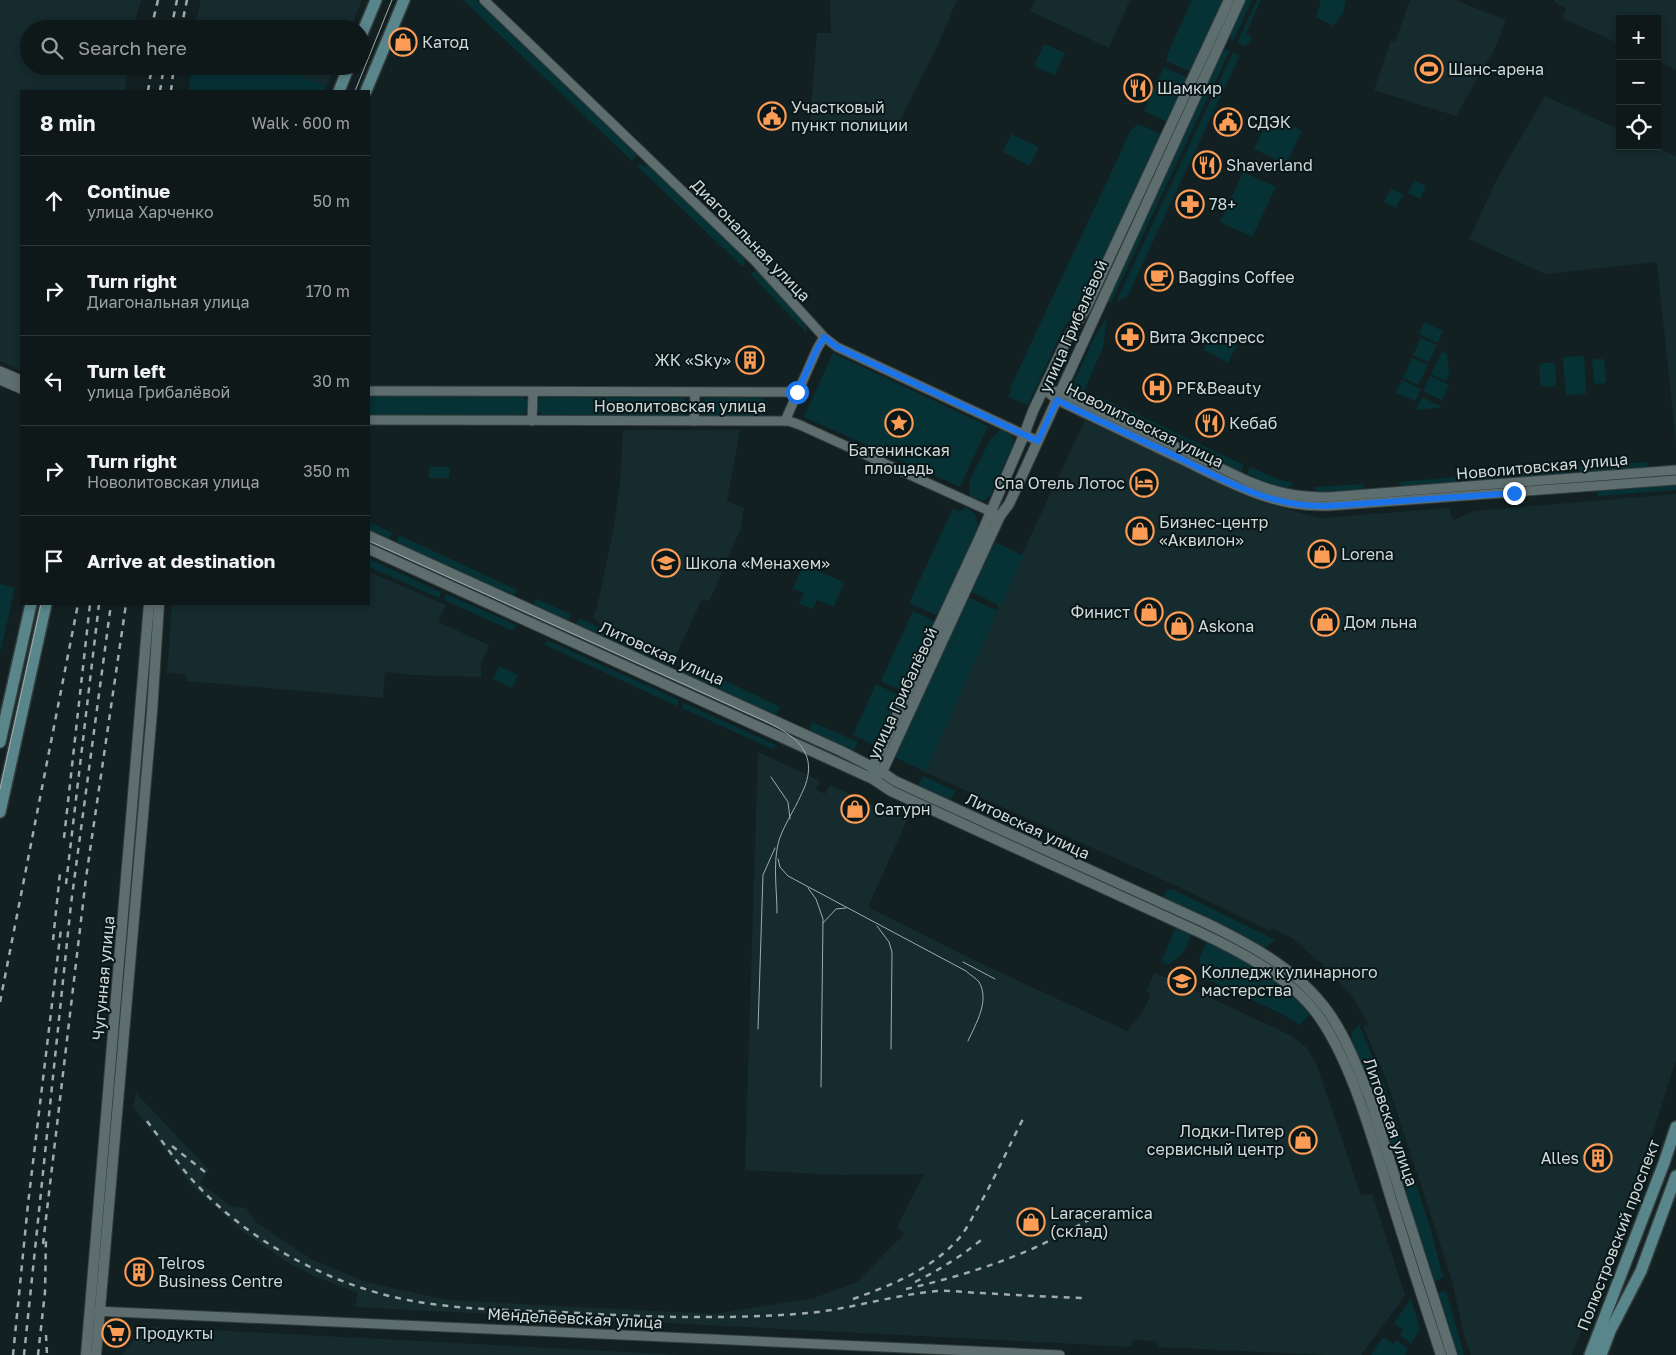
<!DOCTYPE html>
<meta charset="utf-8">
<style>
body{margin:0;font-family:"Golos Text",sans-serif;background:#172122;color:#f1f3f6}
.controls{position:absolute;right:15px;top:15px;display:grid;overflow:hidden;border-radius:0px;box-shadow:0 2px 8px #0003}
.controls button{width:45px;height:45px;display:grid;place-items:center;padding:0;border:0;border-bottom:1px solid #2e3738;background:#0e1819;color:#f1f3f6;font:25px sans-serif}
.stop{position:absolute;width:15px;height:15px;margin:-11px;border:4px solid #1a73e8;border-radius:50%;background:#fff}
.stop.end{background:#1a73e8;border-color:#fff;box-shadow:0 1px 5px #0008}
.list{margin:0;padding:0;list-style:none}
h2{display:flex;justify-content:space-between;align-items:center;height:65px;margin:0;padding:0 20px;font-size:21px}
h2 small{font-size:16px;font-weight:400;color:#9ba0a2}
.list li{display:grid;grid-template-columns:32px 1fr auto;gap:15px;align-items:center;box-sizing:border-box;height:90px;padding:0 20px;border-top:1px solid #2e3738}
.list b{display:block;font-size:19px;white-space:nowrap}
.list p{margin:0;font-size:16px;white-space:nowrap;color:#9ba0a2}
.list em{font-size:16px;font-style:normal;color:#9ba0a2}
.icon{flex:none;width:28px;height:28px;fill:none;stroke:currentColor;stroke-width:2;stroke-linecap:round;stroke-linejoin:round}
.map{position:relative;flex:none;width:1676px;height:1355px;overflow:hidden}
.search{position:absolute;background:#0e1819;box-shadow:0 2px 8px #0003;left:20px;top:20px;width:350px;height:55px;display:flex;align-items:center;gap:12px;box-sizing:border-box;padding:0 18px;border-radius:28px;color:#9ba0a2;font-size:19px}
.panel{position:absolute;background:#0e1819;box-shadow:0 2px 8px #0003;left:20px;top:90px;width:350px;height:515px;border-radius:0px}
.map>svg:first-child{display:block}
</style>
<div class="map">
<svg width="1676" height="1355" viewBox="0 0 1676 1355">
<rect width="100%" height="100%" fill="#132021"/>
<g fill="#152b2d">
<path d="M0,0H141L133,29H29V66H128L125,91H21V371L0,361Z"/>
<path d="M201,0H362L350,29H194Z"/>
<path d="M830,0H957L938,45L899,122L810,121L817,33H831Z"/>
<path d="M1035,0H1130L1109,48L1030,11Z"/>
<path d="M1410,0H1455L1506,20L1495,48L1456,116L1374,90L1391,40L1395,42Z"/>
<path d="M1554,0H1676V70L1657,61V19H1620V44L1562,18L1566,8L1554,2Z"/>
<path d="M273,66H335L327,86Z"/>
<path d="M1545,96L1620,130V146H1655L1676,156V444L1657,262L1545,274L1469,239L1497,179Z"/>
<path d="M1085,420L1263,503L1321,518L1449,508L1453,520L1474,511L1676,494V1060L1652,1136L1602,1276L1572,1355H1471L1464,1335L1452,1281L1434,1225L1386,1079L1363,1026L1368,1024L1354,999L1332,973L1292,938L1272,928L1270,931L1181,888L925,772L1003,595Z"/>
<path d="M623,430H740L727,501L744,508L741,528L710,600L701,601L676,655H670L602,625L593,618L597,607L612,537L620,485Z"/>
<path d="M369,572L446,605L438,622L489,645L481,664V677L411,675L385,672L383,698L187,681L186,674L167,673L172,604H369Z"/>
<path d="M758,752L820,781L816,790L825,794L830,785L907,820L868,907L980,963L1127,1031L1144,1010L1151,994L1146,991L1155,973L1179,983L1182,976L1173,972L1176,965L1198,975L1195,982L1186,978L1183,985L1290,1035L1306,1047L1316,1063L1361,1196L1372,1193L1405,1295L1361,1355H1327L1157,1347L1156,1341L1132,1340V1347L1094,1345L355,1307L358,1293L314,1276L289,1263L246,1234L221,1212L192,1186L133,1107L136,1093L209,1170L200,1183L231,1206L246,1208L256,1222L311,1259L366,1282L447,1300L714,1314L814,1298L857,1282L904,1234L897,1227L924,1174L840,1175L745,1170Z"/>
<path d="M152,1327L647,1353L681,1355H122L132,1342Z"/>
</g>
<g fill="#063135">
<path d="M463,0H476L637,155L632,161Z"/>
<path d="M1192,0H1224L1191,72L1166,61L1168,53Z"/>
<path d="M1245,0H1252L1233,41L1228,37Z"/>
<path d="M1257,0H1261L1246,33L1252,37L1250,42L1244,46L1237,43Z"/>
<path d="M1321,0H1346L1343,13L1333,26L1316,17Z"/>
<path d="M1044,44L1065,53L1055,75L1034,66Z"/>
<path d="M1227,49L1230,50L1111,303L1107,300L1222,51Z"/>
<path d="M1233,52L1237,54L1239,57L1129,293L1126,297L1116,302Z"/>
<path d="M191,66H273L327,86L324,91H189Z"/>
<path d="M1164,67L1188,78L1167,122L1144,111Z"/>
<path d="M1270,115L1302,131L1286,164L1254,149Z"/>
<path d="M1138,124L1161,134L1082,304L1064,327L1028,405L1008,397L1012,389L1010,388L1131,130Z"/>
<path d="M1011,134L1039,147L1030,166L1003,152Z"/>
<path d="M640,163L644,167L647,164L744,257L745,262L743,267L637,166Z"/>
<path d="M1243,172L1276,187L1252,237L1220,222Z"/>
<path d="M1414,180L1426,186L1420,199L1408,193Z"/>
<path d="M1391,189L1403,194L1396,208L1384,202Z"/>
<path d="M756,271L759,272L803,320L806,326L807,333L750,274Z"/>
<path d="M1107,317L1103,348L1085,388L1086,393L1084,398L1075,392L1073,384L1094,338Z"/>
<path d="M1424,322L1443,331L1438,343L1419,334Z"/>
<path d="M1212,333L1237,345L1228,363L1204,350Z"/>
<path d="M1421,338L1437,345L1429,362L1413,355Z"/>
<path d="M1442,351L1447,354L1449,374L1445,381L1431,374Z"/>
<path d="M833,353L988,426L960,487L804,417Z"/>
<path d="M1584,356L1586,394L1566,395L1563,357Z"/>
<path d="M1412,358L1428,365L1418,385L1403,378Z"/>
<path d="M1594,359H1604L1606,383L1596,384L1594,381L1592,362Z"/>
<path d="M1541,363H1553L1555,365L1556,383L1554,386L1542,387L1540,384L1539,366Z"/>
<path d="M1430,376L1449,385L1442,400L1423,391Z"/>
<path d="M1402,380L1421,389L1415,401L1396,393Z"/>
<path d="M369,396L522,397L527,400V411L522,415H369Z"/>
<path d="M1098,396L1244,465L1241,472L1092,402L1094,397Z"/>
<path d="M542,397L683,398L689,403L687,413L682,417L542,415L537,410V402Z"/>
<path d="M1422,397L1443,407L1416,410Z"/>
<path d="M706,398H762L768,403V412L762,417L706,416L703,415L701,411V403Z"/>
<path d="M1001,429C1010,433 1015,436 1013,446L990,496L983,501L970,497L969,482L989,441Z"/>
<path d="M1647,462V468L1580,472L1578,467Z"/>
<path d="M429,467H450L449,478H429Z"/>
<path d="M1250,467L1277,479L1294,483C1282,496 1260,480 1247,474Z"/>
<path d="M1570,468L1568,473L1521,477L1518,472Z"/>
<path d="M1509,473L1507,478L1468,481L1466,477Z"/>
<path d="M1457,477L1455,482L1400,487L1399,482Z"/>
<path d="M1363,484L1364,489L1315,493V487Z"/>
<path d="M1676,485V490L1598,496V491Z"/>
<path d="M965,506L976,515L978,527L938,616L909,603L953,508L960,511L963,510Z"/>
<path d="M369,522L392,533L389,539L378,533L375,535L369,532Z"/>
<path d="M399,535L517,590L514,596L396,542Z"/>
<path d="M995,542L1024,556L1000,606L971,592Z"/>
<path d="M369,559L441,592L439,598L369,567Z"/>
<path d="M803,565L844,582L834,607L817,600L813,609L799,604L804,593L793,589Z"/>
<path d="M0,584L15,588L0,653Z"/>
<path d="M446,594L516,625L513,631L444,600Z"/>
<path d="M968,597L998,611L925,772L895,757Z"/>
<path d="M536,599L571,614L568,620L534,605Z"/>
<path d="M913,611L935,621L903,691L881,681Z"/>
<path d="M579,618L674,662L672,665L669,666L576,624Z"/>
<path d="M547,640L679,700L677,706L545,645Z"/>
<path d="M682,660L780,707L776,715L683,673L680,668Z"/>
<path d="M499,666L518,675L512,688L493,679Z"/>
<path d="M876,684L901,696L878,747L853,735Z"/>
<path d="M684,703L776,745L774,750L682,708Z"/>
<path d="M812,722L858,742L854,751L809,730Z"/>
<path d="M923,776L955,791L950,801L918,786Z"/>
<path d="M1167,889L1174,890L1275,940L1265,948L1244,936L1163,898Z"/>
<path d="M1176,926L1192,933L1184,952L1168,965L1161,962Z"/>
<path d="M1207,941C1241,958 1288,982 1310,1014L1300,1025L1280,1013L1204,978L1199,959Z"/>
<path d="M1359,1025L1383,1081L1408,1159L1396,1163L1376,1098L1352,1041V1032Z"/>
<path d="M1410,1166L1430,1227L1443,1277L1435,1282L1398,1169Z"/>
<path d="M1446,1291L1464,1355H1458L1438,1292Z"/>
<path d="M1411,1299L1420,1329L1411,1344L1400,1335L1403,1330L1394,1323Z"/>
<path d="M1383,1337L1393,1344L1397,1340L1408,1349L1405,1355H1371Z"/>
</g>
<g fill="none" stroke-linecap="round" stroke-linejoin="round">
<g stroke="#333b3c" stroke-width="11">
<g id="minor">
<path d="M484,0L754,260L824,337L837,347L1038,441"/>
<path d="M0,371L21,380"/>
<path d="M0,380L21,389"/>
<path d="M1044,389L1057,400C1096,419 1135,437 1174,456C1225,480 1270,508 1328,506L1676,480"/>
<path d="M369,391L797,392"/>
<path d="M1054,391L1061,392L1248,481C1277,493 1297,497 1328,497L1676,470"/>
<path d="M369,420L789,421L800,425L996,514"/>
<path d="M532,421L533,392"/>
<path d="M694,421L695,393"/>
<path d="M785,421L817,349L824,337"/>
<path d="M94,1311L1060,1355"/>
</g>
</g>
<g stroke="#333b3c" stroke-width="12">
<g id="tertiary">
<path d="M369,536L841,751L882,772L895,781L1206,923C1251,945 1299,970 1329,1013C1347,1039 1358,1069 1370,1099L1452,1355"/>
<path d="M369,549L873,779L891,791L1201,933C1239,951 1279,972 1308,1003C1347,1046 1371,1134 1388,1189C1405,1245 1423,1300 1441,1355"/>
<path d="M873,772V767L980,537L1024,435L1033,411L1067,339L1086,308L1229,0"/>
<path d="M878,775L882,772L1000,516L1009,504L1240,0"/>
<path d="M86,1355L149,604"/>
<path d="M96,1355L152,712L159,604"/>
</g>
</g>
<g stroke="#333b3c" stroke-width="14">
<g id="secondary">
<path d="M361,36L376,0"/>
<path d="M339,91L349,66"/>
<path d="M366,91L404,0"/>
<path d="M0,742L31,604"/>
<path d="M0,812L46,604"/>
<path d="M1590,1355L1664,1163L1676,1127"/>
<path d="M1601,1355L1610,1331L1641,1271L1676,1176"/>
</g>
</g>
<use href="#minor" stroke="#5e6d6e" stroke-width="9"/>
<use href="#tertiary" stroke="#5e6d6e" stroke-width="10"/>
<use href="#secondary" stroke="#58868a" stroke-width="11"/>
<g stroke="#a1abac" stroke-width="1">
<path d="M355,91L392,0"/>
<path d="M369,541L734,707C773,726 829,740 801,795C795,809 781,830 778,844C773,865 777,891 777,913"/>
<path d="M771,777L788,802L790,819"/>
<path d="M0,789L41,604"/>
<path d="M778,859L780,867L788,876L966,971C970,975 976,978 979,982C990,1001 976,1023 968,1041"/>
<path d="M808,888L816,899L823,919L821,1087"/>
<path d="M823,923L836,909L846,908"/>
<path d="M877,926L889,942L892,952L891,1049"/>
<path d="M963,962L995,979"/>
<path d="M758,1029L763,875L775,848"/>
</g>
<g stroke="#a1abac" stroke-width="2.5" stroke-dasharray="6 6" stroke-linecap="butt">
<path d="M151,29L158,0"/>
<path d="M171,29L177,0"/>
<path d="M181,29L187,0"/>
<path d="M148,91L152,66"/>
<path d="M160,91L164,66"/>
<path d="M171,91L174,66"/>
<path d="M64,838L90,604"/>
<path d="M66,884L99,604"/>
<path d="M53,940L60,873"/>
<path d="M0,1002L78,604"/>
<path d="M147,1121C163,1142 179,1166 197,1185C255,1247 342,1291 425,1303C470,1310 516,1310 561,1312C643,1317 726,1320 808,1313C851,1309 893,1295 937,1291C952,1290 967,1293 982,1293C1016,1295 1049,1297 1083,1298"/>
<path d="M172,1146L205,1172"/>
<path d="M43,1244L86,878L126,604"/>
<path d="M915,1282C939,1270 960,1257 981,1240"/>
<path d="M906,1289C950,1279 993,1266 1034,1248C1056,1238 1078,1226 1099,1214"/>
<path d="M853,1299C892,1285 933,1269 961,1236C967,1228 972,1218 977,1209C994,1180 1008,1148 1024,1117"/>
<path d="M46,1335L47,1355"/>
<path d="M13,1355L28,1204L61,929"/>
<path d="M24,1355L71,904L111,604"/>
<path d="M38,1355L45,1292L46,1238"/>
</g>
</g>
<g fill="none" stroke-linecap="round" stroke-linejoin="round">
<path stroke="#1a73e8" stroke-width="6" d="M797,392L817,349L824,337L837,347L1038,441L1057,400C1095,419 1133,436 1171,454C1223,479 1269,508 1328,506L1514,493"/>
</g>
<defs>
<g id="shop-ring" transform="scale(1.4375)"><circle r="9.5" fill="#0a1718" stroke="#fd9c55" stroke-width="1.5"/><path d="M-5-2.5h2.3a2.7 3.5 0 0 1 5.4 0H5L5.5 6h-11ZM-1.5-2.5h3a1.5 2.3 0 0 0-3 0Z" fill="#fd9c55"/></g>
<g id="stadium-ring" transform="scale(1.4375)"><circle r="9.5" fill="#0a1718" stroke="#fd9c55" stroke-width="1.5"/><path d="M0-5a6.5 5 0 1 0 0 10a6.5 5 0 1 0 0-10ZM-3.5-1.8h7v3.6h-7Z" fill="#fd9c55"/></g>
<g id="restaurant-ring" transform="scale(1.4375)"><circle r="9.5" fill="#0a1718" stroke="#fd9c55" stroke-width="1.5"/><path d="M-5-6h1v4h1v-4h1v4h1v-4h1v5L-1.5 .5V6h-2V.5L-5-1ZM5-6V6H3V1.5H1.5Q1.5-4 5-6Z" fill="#fd9c55"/></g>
<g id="civic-ring" transform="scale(1.4375)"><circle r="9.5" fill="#0a1718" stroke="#fd9c55" stroke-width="1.5"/><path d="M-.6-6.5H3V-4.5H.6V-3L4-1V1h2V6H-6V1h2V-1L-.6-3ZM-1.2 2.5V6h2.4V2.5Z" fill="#fd9c55"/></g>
<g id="pharmacy-ring" transform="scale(1.4375)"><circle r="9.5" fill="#0a1718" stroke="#fd9c55" stroke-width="1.5"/><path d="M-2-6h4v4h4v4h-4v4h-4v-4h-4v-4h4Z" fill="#fd9c55"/></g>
<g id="cafe-ring" transform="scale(1.4375)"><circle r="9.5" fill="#0a1718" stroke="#fd9c55" stroke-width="1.5"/><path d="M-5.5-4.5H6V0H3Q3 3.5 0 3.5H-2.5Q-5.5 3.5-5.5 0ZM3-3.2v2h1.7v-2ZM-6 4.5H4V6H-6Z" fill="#fd9c55"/></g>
<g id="building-ring" transform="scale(1.4375)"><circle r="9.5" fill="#0a1718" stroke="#fd9c55" stroke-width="1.5"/><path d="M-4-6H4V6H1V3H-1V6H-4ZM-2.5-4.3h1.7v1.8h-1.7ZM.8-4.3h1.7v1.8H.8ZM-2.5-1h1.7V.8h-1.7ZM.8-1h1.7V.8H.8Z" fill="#fd9c55"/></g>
<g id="hospital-ring" transform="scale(1.4375)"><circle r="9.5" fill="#0a1718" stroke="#fd9c55" stroke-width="1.5"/><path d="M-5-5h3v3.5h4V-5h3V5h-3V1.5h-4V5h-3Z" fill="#fd9c55"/></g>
<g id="sight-ring" transform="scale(1.4375)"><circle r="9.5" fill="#0a1718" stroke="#fd9c55" stroke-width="1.5"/><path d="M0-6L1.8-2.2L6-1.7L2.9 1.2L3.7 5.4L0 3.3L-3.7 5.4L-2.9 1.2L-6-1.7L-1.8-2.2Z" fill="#fd9c55"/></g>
<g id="hotel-ring" transform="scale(1.4375)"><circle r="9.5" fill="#0a1718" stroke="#fd9c55" stroke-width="1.5"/><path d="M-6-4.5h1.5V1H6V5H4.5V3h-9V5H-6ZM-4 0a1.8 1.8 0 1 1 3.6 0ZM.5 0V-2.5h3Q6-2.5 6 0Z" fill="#fd9c55"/></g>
<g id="school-ring" transform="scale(1.4375)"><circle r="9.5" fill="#0a1718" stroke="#fd9c55" stroke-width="1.5"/><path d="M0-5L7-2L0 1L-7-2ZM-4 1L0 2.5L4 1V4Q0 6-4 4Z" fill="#fd9c55"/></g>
<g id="university-ring" transform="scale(1.4375)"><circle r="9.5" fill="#0a1718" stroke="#fd9c55" stroke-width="1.5"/><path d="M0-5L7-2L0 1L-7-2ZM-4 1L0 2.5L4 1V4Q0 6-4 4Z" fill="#fd9c55"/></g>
<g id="supermarket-ring" transform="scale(1.4375)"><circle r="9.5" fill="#0a1718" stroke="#fd9c55" stroke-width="1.5"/><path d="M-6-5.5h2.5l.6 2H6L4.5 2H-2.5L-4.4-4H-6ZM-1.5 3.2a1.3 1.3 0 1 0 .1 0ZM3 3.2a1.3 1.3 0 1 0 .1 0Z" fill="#fd9c55"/></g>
</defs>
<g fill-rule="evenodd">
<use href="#shop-ring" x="403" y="42"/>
<use href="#stadium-ring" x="1429" y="69"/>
<use href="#restaurant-ring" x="1138" y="88"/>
<use href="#civic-ring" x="772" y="116"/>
<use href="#civic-ring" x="1228" y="122"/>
<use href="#restaurant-ring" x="1207" y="165"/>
<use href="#pharmacy-ring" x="1190" y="204"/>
<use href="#cafe-ring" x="1159" y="277"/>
<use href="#pharmacy-ring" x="1130" y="337"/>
<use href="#building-ring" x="750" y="360"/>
<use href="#hospital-ring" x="1157" y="388"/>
<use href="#sight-ring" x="899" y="423"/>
<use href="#restaurant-ring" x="1210" y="423"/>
<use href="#hotel-ring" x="1144" y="483"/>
<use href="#shop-ring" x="1140" y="531"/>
<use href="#shop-ring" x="1322" y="554"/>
<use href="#school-ring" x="666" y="563"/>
<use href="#shop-ring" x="1149" y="612"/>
<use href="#shop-ring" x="1325" y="622"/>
<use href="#shop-ring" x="1179" y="626"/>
<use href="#shop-ring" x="855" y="809"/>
<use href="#university-ring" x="1182" y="981"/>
<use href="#shop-ring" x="1303" y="1140"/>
<use href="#building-ring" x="1598" y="1158"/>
<use href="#shop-ring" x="1031" y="1222"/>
<use href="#building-ring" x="139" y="1272"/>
<use href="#supermarket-ring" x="116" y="1333"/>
</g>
<g text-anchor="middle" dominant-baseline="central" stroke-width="4" stroke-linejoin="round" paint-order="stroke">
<g font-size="16" fill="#d0d8d9" stroke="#0a1718" text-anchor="start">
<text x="422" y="42">Катод</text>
<text x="1448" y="69">Шанс-арена</text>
<text x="1157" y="88">Шамкир</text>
<text x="791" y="107">Участковый<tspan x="791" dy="18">пункт полиции</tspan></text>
<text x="1247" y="122">СДЭК</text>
<text x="1226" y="165">Shaverland</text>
<text x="1209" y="204">78+</text>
<text x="1178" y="277">Baggins Coffee</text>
<text x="1149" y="337">Вита Экспресс</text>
<text x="731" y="360" text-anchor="end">ЖК «Sky»</text>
<text x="1176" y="388">PF&amp;Beauty</text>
<text x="1229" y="423">Кебаб</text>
<text x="899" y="450" text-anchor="middle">Батенинская<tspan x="899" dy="18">площадь</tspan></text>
<text x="1125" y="483" text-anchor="end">Спа Отель Лотос</text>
<text x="1159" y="522">Бизнес-центр<tspan x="1159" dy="18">«Аквилон»</tspan></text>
<text x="1341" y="554">Lorena</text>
<text x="685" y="563">Школа «Менахем»</text>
<text x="1130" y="612" text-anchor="end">Финист</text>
<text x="1344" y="622">Дом льна</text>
<text x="1198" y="626">Askona</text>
<text x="874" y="809">Сатурн</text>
<text x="1201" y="972">Колледж кулинарного<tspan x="1201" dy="18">мастерства</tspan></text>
<text x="1284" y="1131" text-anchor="end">Лодки-Питер<tspan x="1284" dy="18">сервисный центр</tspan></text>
<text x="1579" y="1158" text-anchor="end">Alles</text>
<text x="1050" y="1213">Laraceramica<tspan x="1050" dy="18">(склад)</tspan></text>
<text x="158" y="1263">Telros<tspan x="158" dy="18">Business Centre</tspan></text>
<text x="135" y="1333">Продукты</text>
</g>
<g font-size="16" fill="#d0d8d9" stroke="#0a1718">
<text transform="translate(751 240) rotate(46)">Диагональная улица</text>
<text transform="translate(1073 326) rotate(-66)">улица Грибалёвой</text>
<text x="680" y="406">Новолитовская улица</text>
<text transform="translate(1145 425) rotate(26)">Новолитовская улица</text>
<text transform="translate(1542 466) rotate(-5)">Новолитовская улица</text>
<text transform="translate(662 653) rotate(24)">Литовская улица</text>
<text transform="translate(902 693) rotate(-65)">улица Грибалёвой</text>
<text transform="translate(1028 826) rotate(25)">Литовская улица</text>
<text transform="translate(103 978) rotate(-85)">Чугунная улица</text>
<text transform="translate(1391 1122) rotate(71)">Литовская улица</text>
<text transform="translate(1618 1235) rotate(-69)">Полюстровский проспект</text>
<text transform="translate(575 1318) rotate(3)">Менделеевская улица</text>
</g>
</g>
</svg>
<div class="controls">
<button>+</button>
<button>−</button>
<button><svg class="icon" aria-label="locate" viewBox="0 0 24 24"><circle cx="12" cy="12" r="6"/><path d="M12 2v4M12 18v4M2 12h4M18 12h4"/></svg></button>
</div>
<div class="stop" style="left:797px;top:392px"></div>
<div class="stop end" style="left:1514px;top:493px"></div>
<div class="search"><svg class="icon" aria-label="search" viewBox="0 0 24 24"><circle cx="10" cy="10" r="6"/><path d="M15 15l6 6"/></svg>Search here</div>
<section class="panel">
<h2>8 min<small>Walk · 600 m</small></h2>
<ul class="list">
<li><svg class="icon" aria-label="ahead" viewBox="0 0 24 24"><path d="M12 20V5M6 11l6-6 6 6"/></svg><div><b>Continue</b><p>улица Харченко</p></div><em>50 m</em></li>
<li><svg class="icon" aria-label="right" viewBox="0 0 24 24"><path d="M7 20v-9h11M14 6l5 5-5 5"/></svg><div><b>Turn right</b><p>Диагональная улица</p></div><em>170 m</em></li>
<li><svg class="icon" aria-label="left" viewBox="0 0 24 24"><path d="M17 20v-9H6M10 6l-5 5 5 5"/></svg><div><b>Turn left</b><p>улица Грибалёвой</p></div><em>30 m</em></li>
<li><svg class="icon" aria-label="right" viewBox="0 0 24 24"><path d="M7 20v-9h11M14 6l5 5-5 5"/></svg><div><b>Turn right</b><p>Новолитовская улица</p></div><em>350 m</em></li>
<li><svg class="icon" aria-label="arrive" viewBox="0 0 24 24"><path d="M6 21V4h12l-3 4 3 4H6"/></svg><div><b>Arrive at destination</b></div></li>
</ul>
</section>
</div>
